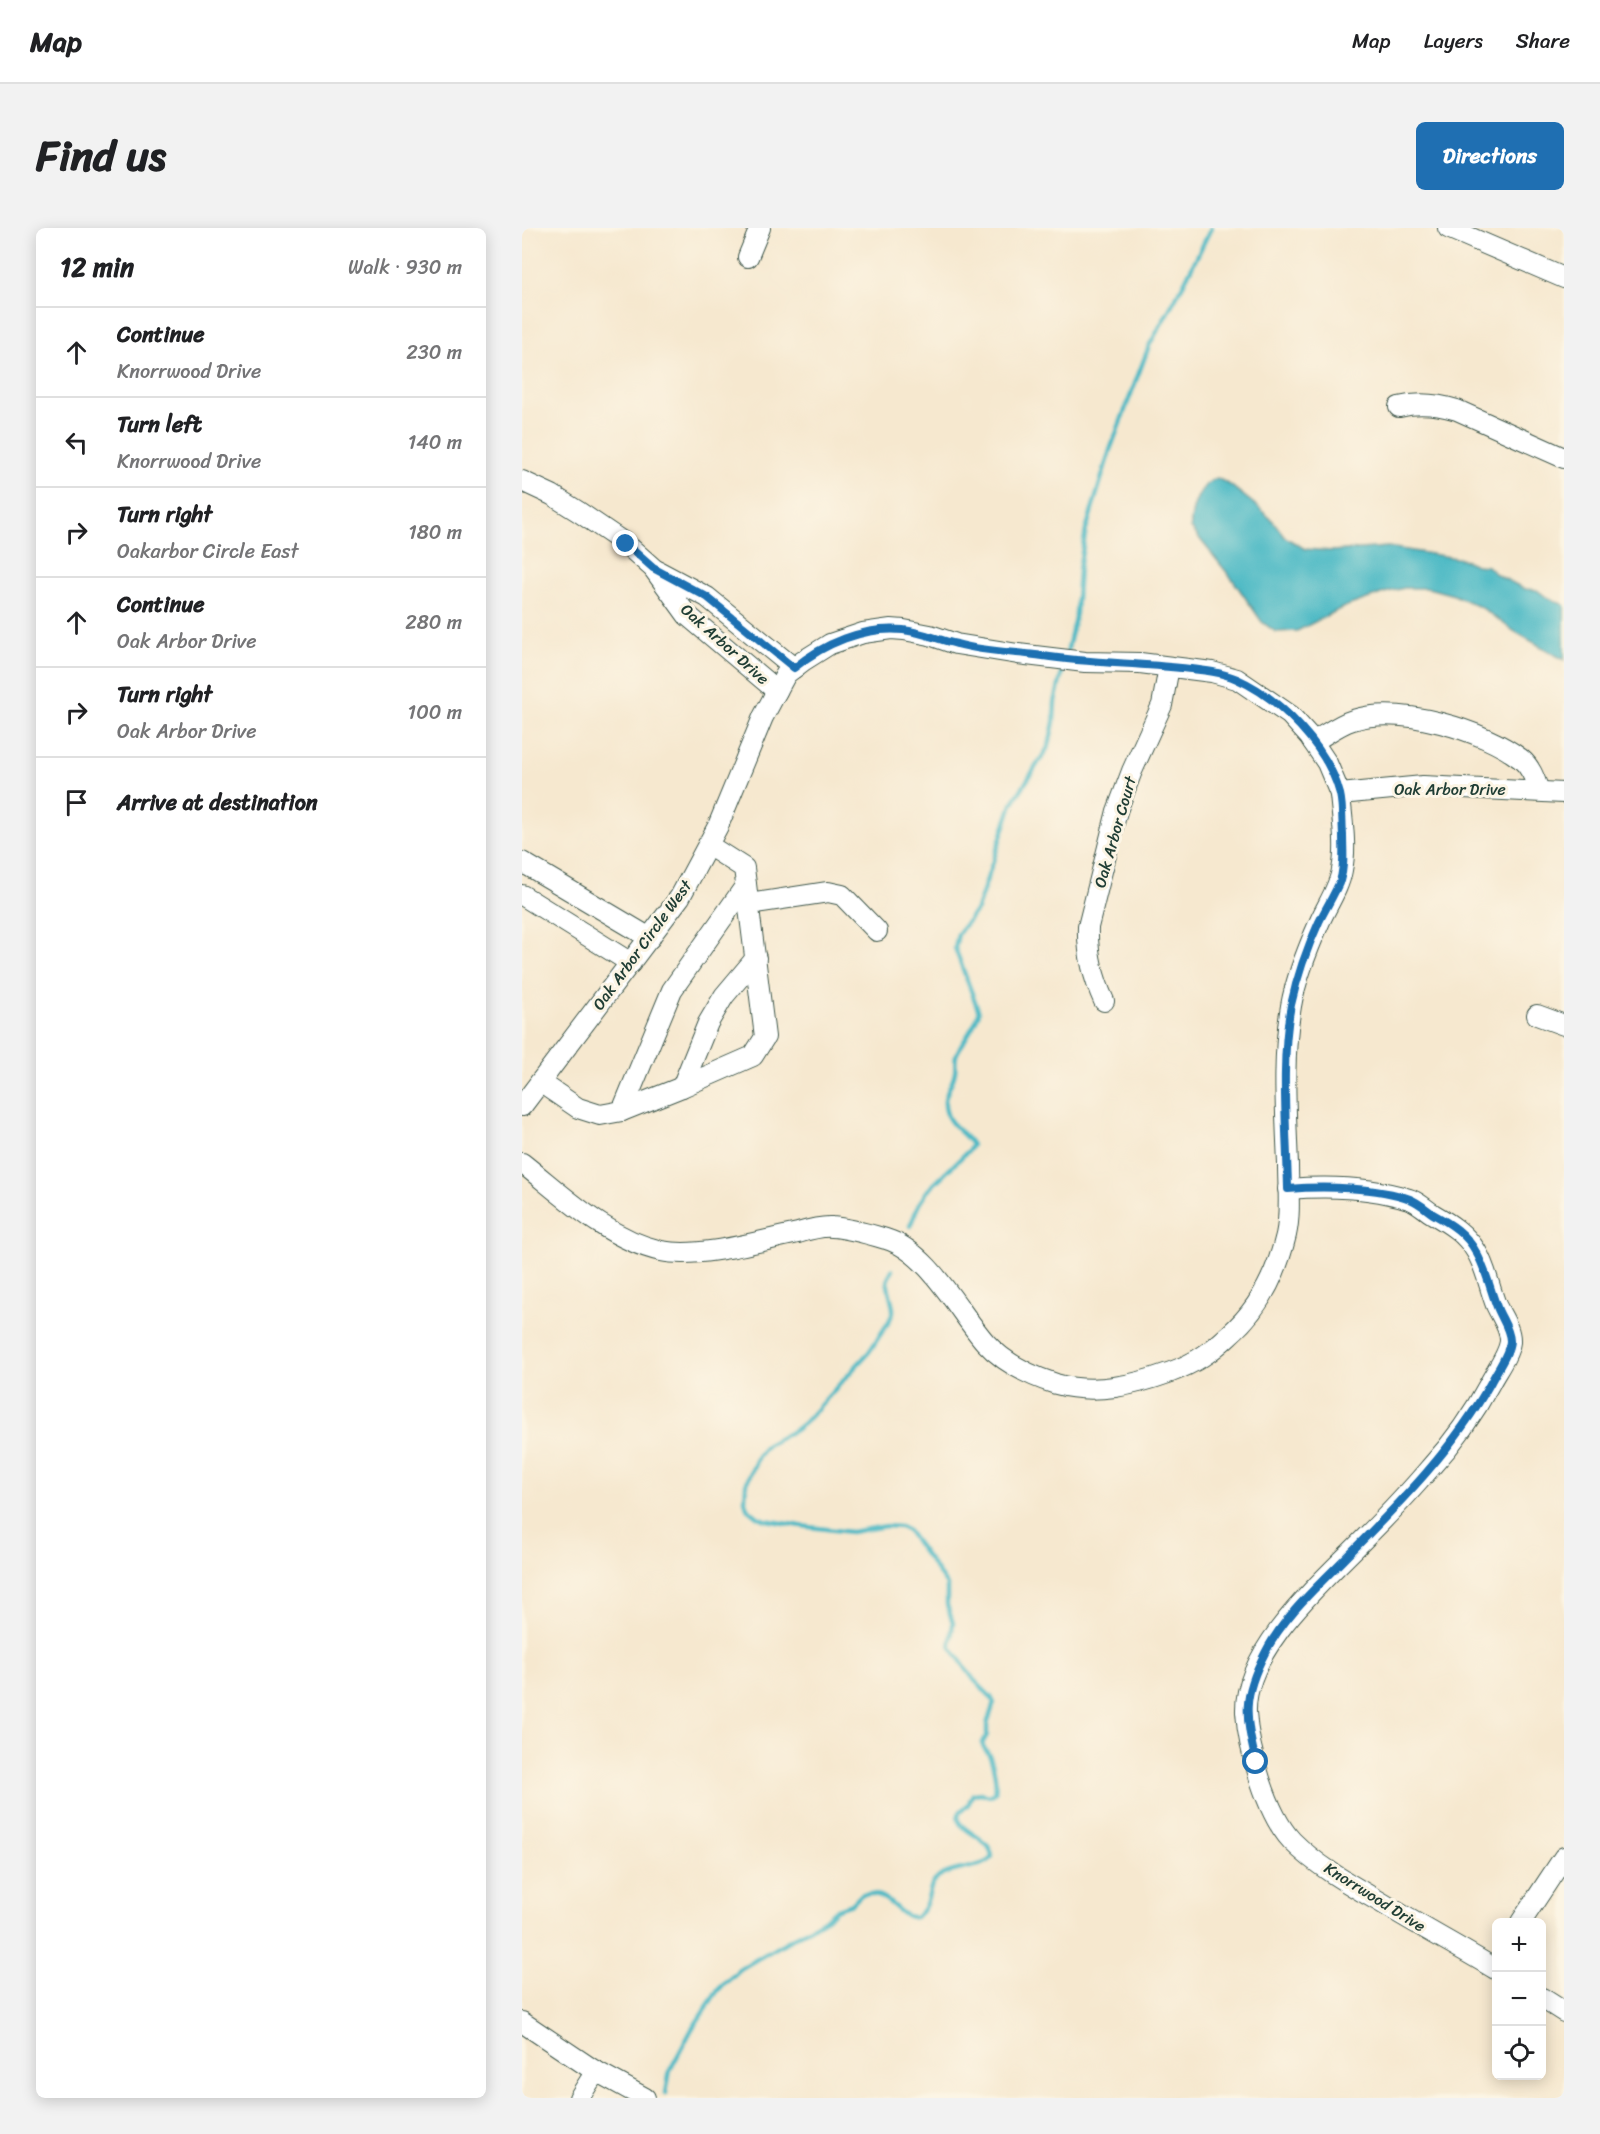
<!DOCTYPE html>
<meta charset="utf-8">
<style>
body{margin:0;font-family:Sriracha,sans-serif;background:#f2f2f2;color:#202124}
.controls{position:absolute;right:18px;bottom:18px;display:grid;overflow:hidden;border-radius:9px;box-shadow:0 3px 15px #0003}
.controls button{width:54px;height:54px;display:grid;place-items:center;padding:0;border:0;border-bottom:2px solid #e0e0e0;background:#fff;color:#202124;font:30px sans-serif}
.stop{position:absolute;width:18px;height:18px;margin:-14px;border:4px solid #1f6fb2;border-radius:50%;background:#fff}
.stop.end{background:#1f6fb2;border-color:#fff;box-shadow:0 2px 6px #0008}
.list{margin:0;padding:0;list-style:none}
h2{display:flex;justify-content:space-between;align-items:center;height:78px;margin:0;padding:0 24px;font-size:26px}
h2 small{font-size:20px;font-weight:400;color:#757577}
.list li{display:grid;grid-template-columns:39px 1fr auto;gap:18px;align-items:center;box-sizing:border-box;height:90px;padding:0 24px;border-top:2px solid #e0e0e0}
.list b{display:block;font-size:22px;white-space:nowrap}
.list p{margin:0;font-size:20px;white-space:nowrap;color:#757577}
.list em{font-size:20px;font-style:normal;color:#757577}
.icon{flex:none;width:33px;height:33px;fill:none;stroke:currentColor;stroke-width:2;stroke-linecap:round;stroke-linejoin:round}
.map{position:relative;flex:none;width:1042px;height:1870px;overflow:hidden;border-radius:9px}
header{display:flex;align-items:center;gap:36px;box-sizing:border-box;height:84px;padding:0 30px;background:#fff;border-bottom:2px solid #e0e0e0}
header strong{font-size:28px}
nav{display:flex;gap:33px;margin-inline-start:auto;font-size:21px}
.intro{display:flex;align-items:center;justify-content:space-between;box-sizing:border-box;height:144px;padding:0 36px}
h1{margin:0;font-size:42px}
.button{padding:15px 27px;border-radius:9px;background:#1f6fb2;color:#fff;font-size:21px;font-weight:700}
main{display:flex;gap:36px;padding:0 36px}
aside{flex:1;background:#fff;border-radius:9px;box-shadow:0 3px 15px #0003}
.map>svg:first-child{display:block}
</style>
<header>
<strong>Map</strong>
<nav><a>Map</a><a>Layers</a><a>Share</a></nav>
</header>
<div class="intro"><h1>Find us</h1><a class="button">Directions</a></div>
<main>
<aside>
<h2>12 min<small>Walk · 930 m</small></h2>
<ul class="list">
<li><svg class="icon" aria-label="ahead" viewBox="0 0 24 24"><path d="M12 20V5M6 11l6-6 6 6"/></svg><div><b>Continue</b><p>Knorrwood Drive</p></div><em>230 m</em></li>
<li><svg class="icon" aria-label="left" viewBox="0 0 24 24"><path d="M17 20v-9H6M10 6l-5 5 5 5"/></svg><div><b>Turn left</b><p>Knorrwood Drive</p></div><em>140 m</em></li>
<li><svg class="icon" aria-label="right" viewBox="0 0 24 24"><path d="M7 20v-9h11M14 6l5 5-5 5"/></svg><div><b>Turn right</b><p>Oakarbor Circle East</p></div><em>180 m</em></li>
<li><svg class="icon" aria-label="ahead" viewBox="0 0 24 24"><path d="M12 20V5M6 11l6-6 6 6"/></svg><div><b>Continue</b><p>Oak Arbor Drive</p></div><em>280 m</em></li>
<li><svg class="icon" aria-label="right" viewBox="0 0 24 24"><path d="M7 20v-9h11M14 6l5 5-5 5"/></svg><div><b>Turn right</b><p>Oak Arbor Drive</p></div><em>100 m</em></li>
<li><svg class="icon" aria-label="arrive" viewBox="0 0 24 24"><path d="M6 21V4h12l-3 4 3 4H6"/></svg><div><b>Arrive at destination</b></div></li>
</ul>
</aside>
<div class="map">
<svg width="1042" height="1870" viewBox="0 0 1042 1870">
<rect width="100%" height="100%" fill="#fcf5e5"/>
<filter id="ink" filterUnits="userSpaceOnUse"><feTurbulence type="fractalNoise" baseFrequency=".0167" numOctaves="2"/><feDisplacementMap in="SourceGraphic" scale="12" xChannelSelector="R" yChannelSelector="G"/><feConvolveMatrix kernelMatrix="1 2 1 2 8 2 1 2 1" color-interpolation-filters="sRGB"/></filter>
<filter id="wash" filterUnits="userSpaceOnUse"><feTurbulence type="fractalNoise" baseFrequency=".008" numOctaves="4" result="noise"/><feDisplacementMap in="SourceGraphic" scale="24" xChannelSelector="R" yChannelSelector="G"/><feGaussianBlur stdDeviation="1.35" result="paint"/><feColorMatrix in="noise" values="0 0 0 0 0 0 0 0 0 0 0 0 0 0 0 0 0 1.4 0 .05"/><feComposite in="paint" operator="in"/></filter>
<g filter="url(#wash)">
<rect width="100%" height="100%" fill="#f6e8cf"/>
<path fill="#4bb9c5" stroke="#357b7c" stroke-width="1.5" d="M695,250L708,257L736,279L751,293L763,309L783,321L810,323L866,319L940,331L954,337L965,338L975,347L1003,361L1015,362L1023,368L1042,377V432L992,403L960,380L932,367L906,360H882L862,365L822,379L775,403L754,404L740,394L711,352L669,300C668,282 677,256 695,250Z"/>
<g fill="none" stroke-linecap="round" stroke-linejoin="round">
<g stroke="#4bb9c5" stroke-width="4.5">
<path d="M545,425L554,385L557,341L564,302L588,222L627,118L662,55L689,0"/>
<path d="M388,998L397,976L406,962L447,922L450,917C444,906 431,900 426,889C417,866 430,862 433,844C434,838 432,831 435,825C442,811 453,800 457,784L433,720L436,706L455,681L490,576L527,518L532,494L533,474L542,436"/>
<path d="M144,1865L148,1842L170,1801L196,1762L218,1741L302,1692L315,1681L330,1676L340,1666C367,1661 375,1691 393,1689C411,1678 402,1660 417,1649C433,1638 460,1642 470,1629C469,1607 430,1603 437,1586C439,1581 445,1579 447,1575C448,1572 449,1569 451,1566L459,1565L467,1568L473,1565C475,1554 472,1539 468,1529C466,1524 462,1521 460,1516L465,1507V1496L472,1475L469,1469L452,1452L428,1418L431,1395L425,1377V1357L386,1303L378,1299L364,1298L329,1304L279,1298L244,1292L236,1289L225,1280L223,1273L224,1256L236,1228L245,1217L273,1202L282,1195L347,1124L366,1095L371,1085V1080L365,1053L370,1042"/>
</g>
</g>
</g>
<g filter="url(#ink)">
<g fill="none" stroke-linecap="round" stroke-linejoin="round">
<g stroke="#3f574b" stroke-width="22">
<g id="minor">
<path d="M926,0L1042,50"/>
<path d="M226,29L238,0"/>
<path d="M877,179C897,174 915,176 935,182L1042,230"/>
<path d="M0,253L30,267L57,284L104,316L131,340L165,387L255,463"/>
<path d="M136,343L185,369L272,440"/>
<path d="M791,514C803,507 817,496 831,492C878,477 962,502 999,531C1009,539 1013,552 1017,563"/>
<path d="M0,634L128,710"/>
<path d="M0,667L109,735"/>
<path d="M227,676L306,664L320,667L355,703"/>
<path d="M582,773C572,751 565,724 566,699L595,583L610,543L640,477L647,439"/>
<path d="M1015,787L1042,797"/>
<path d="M18,854L56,880L78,887L100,883L160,859L231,828L243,809L222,640L186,617"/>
<path d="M160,859L186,795L202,768L234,730"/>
<path d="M0,878L158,669L196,598L241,489L264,446L281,433L308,416L341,405L369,401L382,402L408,407L434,416L496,426L563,434L618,435L690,444L715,451L768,487L787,508L805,535L818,566L901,558L1042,565"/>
<path d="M100,883L150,762L224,657"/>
<path d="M0,935C42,968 85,1011 139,1023C178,1031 237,1013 276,1005C286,1002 299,998 310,999C327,1000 347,1006 364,1011C406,1023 436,1083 463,1114C481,1134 509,1148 534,1156C573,1167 613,1157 649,1144C673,1135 688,1125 707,1107C737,1081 755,1045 764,1007C769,985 766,960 766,937C764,885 760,830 769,778C774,749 786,720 798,693C805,677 817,660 820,642C825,618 820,591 818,566"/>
<path d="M766,961C805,958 849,959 887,971C895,973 903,981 911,986C928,996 943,1005 954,1023C964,1039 967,1059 974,1077C979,1088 989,1101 988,1114C986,1128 974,1143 968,1155C951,1187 932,1214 908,1240C887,1265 864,1289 841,1312C801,1353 722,1421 724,1484C726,1520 745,1587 770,1613C796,1639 829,1657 860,1675C898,1698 937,1719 975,1742"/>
<path d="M999,1694L1042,1629"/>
<path d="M1020,1770L1042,1784"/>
<path d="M0,1794L70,1841L123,1870"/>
<path d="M57,1870L74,1843"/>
</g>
</g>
<use href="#minor" stroke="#fff" stroke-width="20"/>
</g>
</g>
<g fill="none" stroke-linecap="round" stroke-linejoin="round" filter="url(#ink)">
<path stroke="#1f6fb2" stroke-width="8" d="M104,316L131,340L185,369L272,440C301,416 342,398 381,402C400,404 417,412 435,416C463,424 493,424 521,428C567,435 613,435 659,440C678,442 697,443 715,451C758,470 806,520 818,566C821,579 820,594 821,607C821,622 823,638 818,653C812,667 804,680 797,694C785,720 775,749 769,777C758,834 765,903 766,961C801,958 856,959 888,971C896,974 904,981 911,986C929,996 944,1005 954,1024C964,1041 968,1061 975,1079C979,1090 988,1101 988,1113C987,1126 975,1142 969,1154C933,1219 880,1273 828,1325C798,1356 763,1386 743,1425C720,1469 723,1487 734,1534"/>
</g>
<g text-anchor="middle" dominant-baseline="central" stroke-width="6" stroke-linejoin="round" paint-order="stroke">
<g font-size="16" fill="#1f3d34" stroke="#fcf5e5">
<text transform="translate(203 416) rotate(42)">Oak Arbor Drive</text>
<text x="928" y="561">Oak Arbor Drive</text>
<text transform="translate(593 604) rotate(-74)">Oak Arbor Court</text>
<text transform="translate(120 717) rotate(-54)">Oak Arbor Circle West</text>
<text transform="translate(853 1669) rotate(32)">Knorrwood Drive</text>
</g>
</g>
</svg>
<div class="controls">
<button>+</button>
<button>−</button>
<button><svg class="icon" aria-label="locate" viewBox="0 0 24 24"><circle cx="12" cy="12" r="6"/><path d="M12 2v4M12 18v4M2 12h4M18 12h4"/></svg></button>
</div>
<div class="stop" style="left:734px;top:1534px"></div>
<div class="stop end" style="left:104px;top:316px"></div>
</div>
</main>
